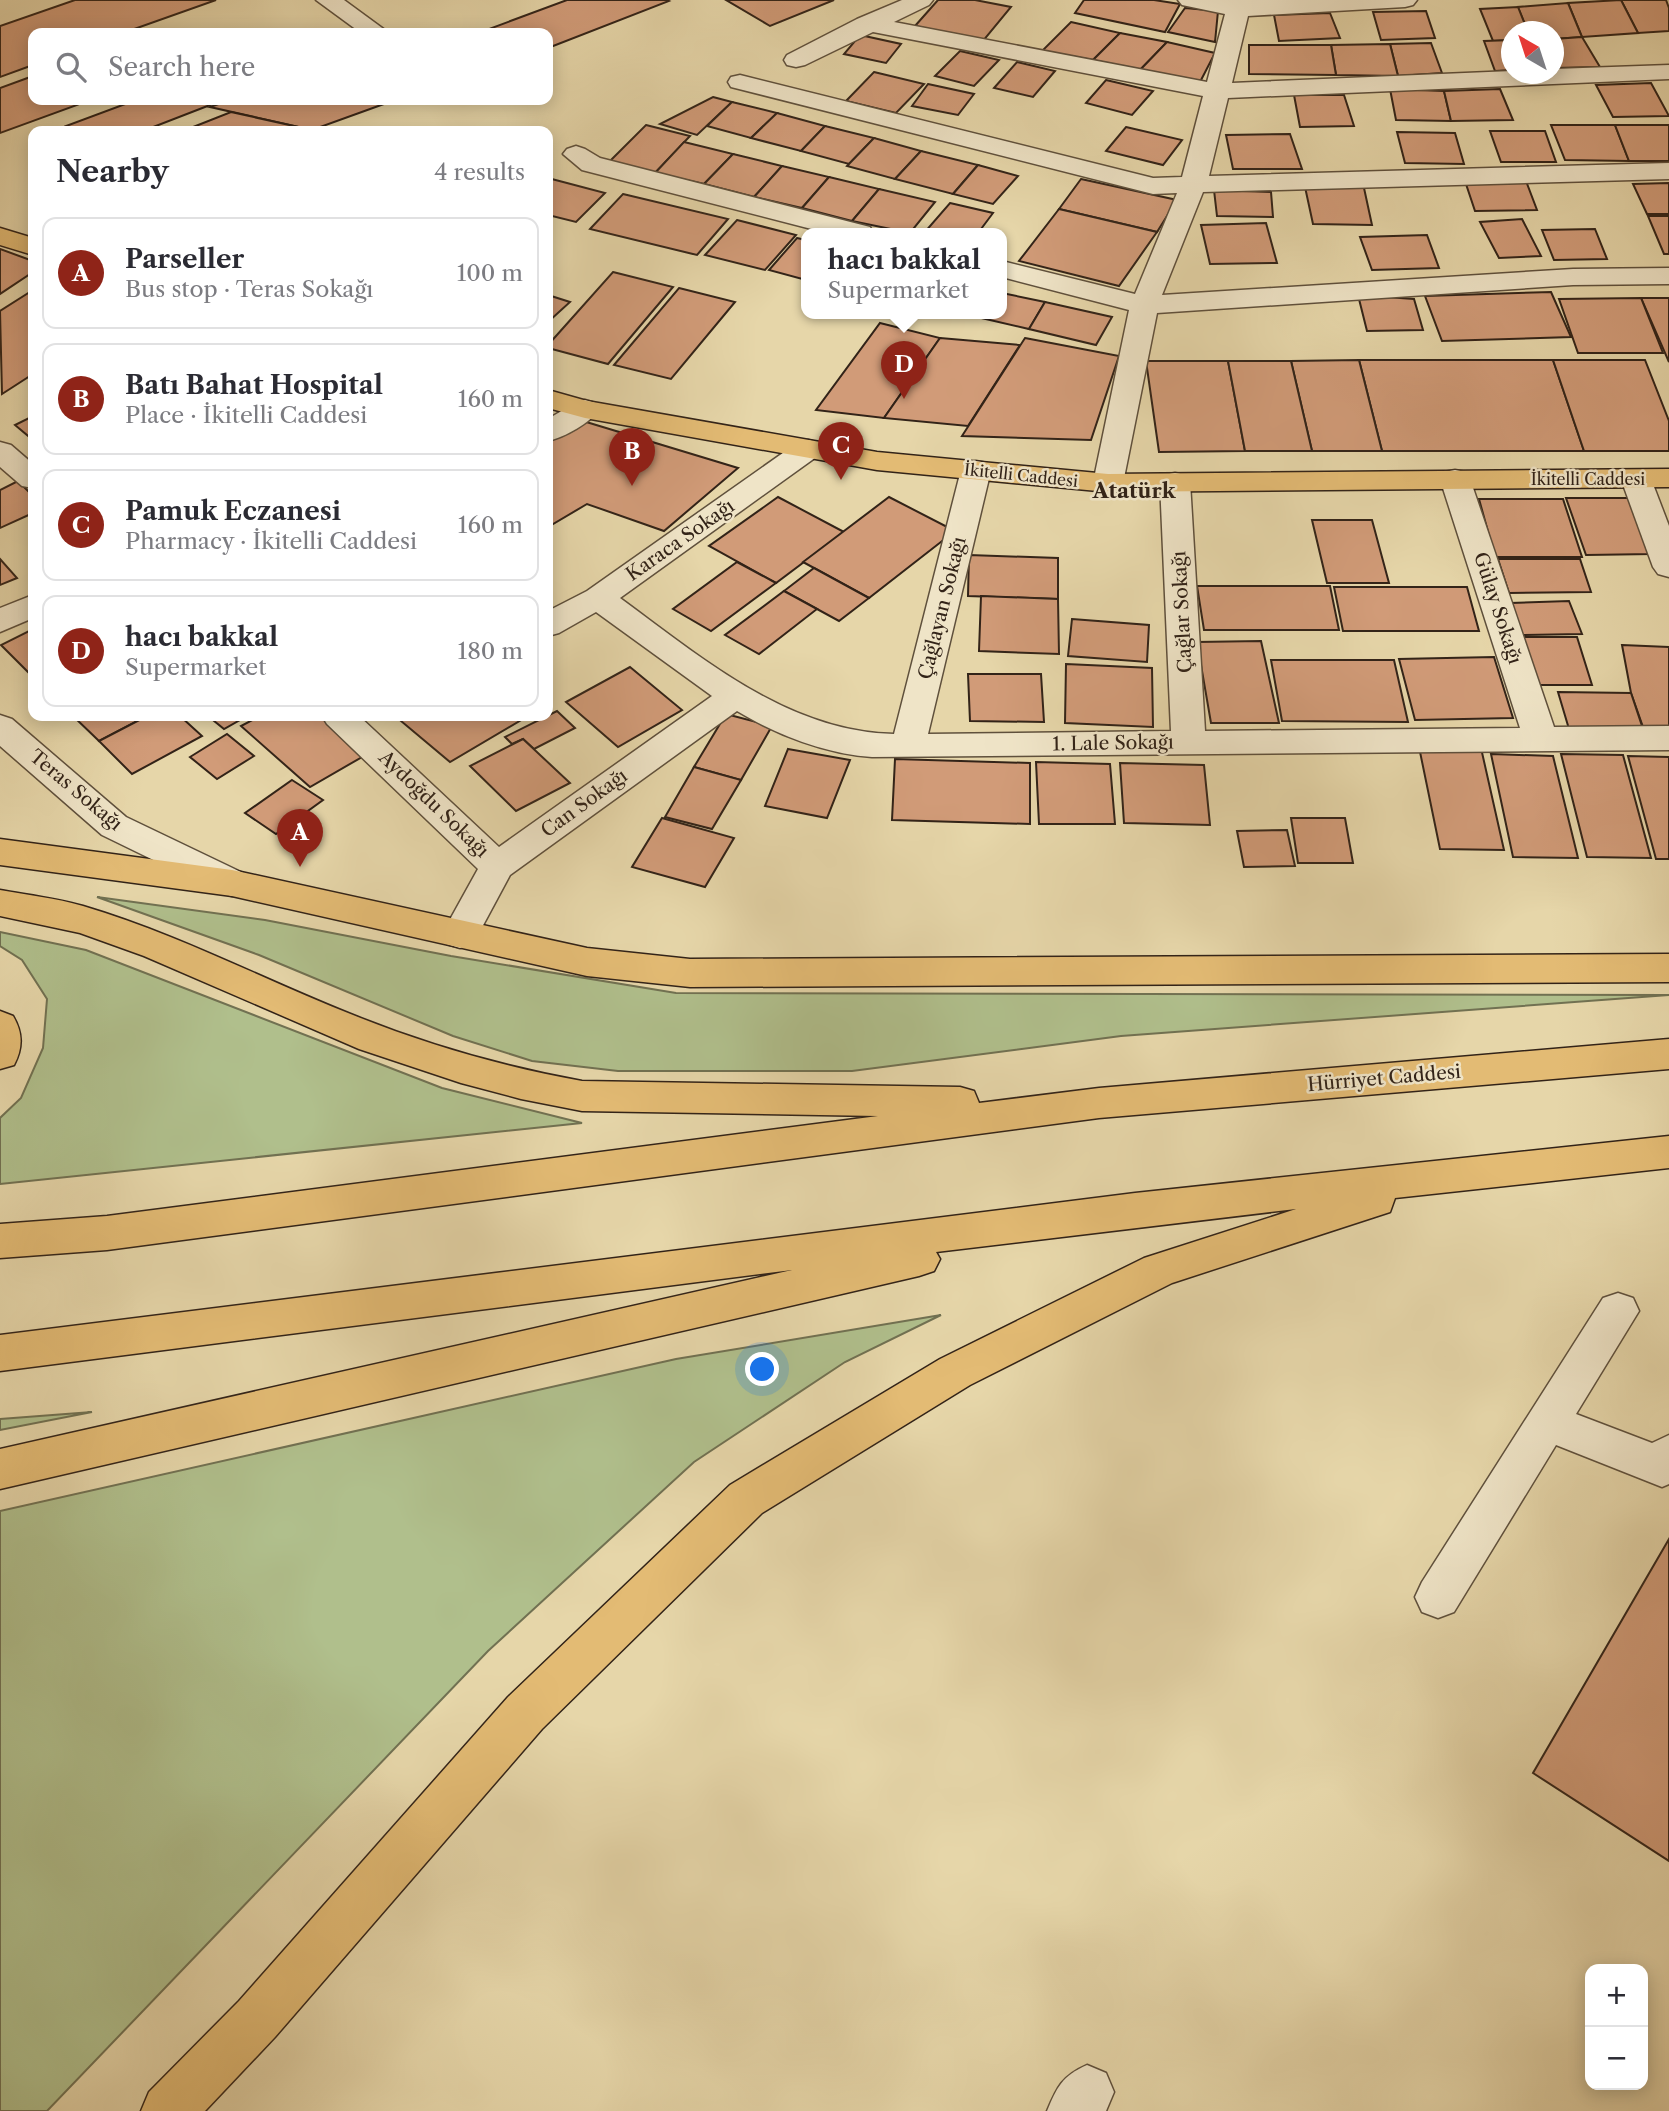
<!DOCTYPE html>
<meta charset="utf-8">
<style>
body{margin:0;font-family:"Libre Caslon Text",serif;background:#f7f7f7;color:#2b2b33}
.controls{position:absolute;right:21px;bottom:21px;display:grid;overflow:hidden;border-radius:14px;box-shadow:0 4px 18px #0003}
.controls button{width:63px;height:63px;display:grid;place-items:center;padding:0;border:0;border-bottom:2px solid #e1e1e2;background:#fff;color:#2b2b33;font:35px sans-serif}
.compass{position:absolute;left:1501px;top:21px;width:63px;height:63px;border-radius:50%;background:#fff;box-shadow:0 4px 18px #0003;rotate:321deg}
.you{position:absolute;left:763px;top:1370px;width:24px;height:24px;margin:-18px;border:5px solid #fff;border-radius:50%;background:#1a73e8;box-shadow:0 0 0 10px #1a73e833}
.badge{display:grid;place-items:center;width:46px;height:46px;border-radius:50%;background:#8f2418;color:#fff;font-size:23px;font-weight:700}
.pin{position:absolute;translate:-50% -58px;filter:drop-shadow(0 2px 4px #0008)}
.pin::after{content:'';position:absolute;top:37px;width:24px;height:21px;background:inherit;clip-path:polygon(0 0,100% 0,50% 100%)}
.popup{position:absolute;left:801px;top:228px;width:206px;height:91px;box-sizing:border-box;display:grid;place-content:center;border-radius:14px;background:#fff;filter:drop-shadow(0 2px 5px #0005);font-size:23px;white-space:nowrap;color:#7c7c81}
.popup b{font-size:26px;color:#2b2b33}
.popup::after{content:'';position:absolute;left:50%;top:100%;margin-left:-14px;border:14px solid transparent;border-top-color:#fff}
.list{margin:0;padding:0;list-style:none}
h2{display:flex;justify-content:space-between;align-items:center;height:91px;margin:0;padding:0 28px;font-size:30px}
h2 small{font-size:23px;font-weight:400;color:#7c7c81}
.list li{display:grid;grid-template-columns:46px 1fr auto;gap:21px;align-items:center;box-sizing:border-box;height:112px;margin:0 14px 14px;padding:0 14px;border:2px solid #e1e1e2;border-radius:14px}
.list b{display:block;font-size:26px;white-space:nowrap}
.list p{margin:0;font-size:23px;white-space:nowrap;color:#7c7c81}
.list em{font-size:23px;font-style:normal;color:#7c7c81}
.icon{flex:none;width:38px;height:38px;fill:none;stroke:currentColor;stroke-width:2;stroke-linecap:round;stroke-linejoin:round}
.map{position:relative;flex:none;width:1669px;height:2111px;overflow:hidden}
.search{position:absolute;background:#fff;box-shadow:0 4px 18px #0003;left:28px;top:28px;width:525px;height:77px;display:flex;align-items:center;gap:18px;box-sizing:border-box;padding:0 24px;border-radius:14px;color:#7c7c81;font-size:26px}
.panel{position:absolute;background:#fff;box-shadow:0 4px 18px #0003;left:28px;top:126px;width:525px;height:595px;border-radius:14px}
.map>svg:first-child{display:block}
</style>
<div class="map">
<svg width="1669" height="2111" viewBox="0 0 1669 2111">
<rect width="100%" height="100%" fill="#e6d6a9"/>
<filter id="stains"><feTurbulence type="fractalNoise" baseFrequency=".00286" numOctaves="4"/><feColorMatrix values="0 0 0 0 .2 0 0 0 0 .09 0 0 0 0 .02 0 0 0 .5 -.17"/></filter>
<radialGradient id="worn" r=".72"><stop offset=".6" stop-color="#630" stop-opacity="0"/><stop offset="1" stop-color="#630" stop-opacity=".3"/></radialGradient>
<g fill="#b0bf8c" stroke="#717152" stroke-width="2">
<path d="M97,897L265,920L451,956L676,993L1669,995L1121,1036L852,1071H618L532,1061L453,1036L259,955Z"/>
<path d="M0,932L86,950L442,1088L582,1123L0,1184V1118L21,1098L43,1048L47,999L22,960L0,946Z"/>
<path d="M941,1315L845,1362L694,1462L488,1651L47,2111H0V1511L676,1359Z"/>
<path d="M92,1412L0,1430V1419Z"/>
</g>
<g fill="#d19b78" stroke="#322318" stroke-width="2">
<path d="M75,0H216L123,33H33V65L0,77V26Z"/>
<path d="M567,0H667L669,1L548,48V33H494L489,29Z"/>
<path d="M726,0H834L770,26Z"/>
<path d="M938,0H975L1011,7L983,41L915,26Z"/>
<path d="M1084,0H1154L1180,4L1165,32L1075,13Z"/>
<path d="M1621,0H1666L1669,8V31L1638,33Z"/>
<path d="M1621,0L1638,33L1582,37L1568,3Z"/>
<path d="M1568,3L1582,37L1554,39V32H1528L1518,7Z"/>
<path d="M1518,7L1528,32H1512V40L1493,41L1480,9Z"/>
<path d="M1185,8L1218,11L1215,42L1168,32Z"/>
<path d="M1426,11L1435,38L1381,40L1373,12Z"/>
<path d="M1330,13L1340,38L1279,41L1274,15Z"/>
<path d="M1071,22L1120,33L1093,60L1042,51Z"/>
<path d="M1120,33L1167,42L1140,70L1093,60Z"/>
<path d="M860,35L901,44L886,63L844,54Z"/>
<path d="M1582,37L1600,67L1554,68V39Z"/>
<path d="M1512,40V70L1495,71L1484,41Z"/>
<path d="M1167,42L1215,53L1200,82L1140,70Z"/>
<path d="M1431,43L1442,73L1398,76L1390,44Z"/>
<path d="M1390,44L1398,76L1336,75L1331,45Z"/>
<path d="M1249,45H1331L1336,75L1249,74Z"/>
<path d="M960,51L999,60L974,86L935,76Z"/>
<path d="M1017,62L1055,71L1033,97L994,88Z"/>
<path d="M874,72L924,84L896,113L846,101Z"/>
<path d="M33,76V100H71L77,105L0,133V88Z"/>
<path d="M1106,80L1153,91L1132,115L1086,103Z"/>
<path d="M1651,83L1669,116L1613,117L1596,85Z"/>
<path d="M928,84L974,94L958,115L912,106Z"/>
<path d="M1390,89L1444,91L1451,121L1396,120Z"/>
<path d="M1500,89L1513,120L1451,121L1444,91Z"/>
<path d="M1294,95H1344L1354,126L1300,127Z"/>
<path d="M713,97L732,102L697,135L660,124Z"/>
<path d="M136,100H223L143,131H73L66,126Z"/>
<path d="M230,100H395L312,130L210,107Z"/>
<path d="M732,102L777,113L751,138L707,126Z"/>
<path d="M231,112L312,130L183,131Z"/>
<path d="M777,113L825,126L801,151L751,138Z"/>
<path d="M646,125L690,136L655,173L609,162Z"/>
<path d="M1551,125H1615L1629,161L1565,160Z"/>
<path d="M1615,125H1669V161H1629Z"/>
<path d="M825,126L874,138L849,164L801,151Z"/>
<path d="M1126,127L1182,140L1163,165L1106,151Z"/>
<path d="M1490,131H1545L1556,162H1501Z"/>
<path d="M1397,132L1455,133L1464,164L1405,163Z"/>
<path d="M1290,134L1302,169H1233L1226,135Z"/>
<path d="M874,138L921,151L895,179L847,166Z"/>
<path d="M684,142L733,154L704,184L655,173Z"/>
<path d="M921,151L978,165L953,194L895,179Z"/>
<path d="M733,154L782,166L754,197L704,184Z"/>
<path d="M978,165L1018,176L993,204L953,194Z"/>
<path d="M782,166L829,177L802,208L754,197Z"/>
<path d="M829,177L879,189L852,221L802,208Z"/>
<path d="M548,178L605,193L576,222L548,215Z"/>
<path d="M1081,179L1177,200L1157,232L1059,209Z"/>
<path d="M1465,181H1526L1537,210L1475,211Z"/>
<path d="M1669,183V214H1647L1633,184Z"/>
<path d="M1305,187L1364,188L1372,225L1313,224Z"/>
<path d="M879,189L935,202L910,233L852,221Z"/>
<path d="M1214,190L1271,192L1273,217L1217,216Z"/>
<path d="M623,194L728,219L697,255L590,229Z"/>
<path d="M950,203L993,213L978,233H924Z"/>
<path d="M1059,209L1157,232L1119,286L1019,261Z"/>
<path d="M1648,216H1669V254H1664Z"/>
<path d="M1522,219L1541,256L1499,258L1480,222Z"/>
<path d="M737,220L796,235L765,270L705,255Z"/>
<path d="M1266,223L1277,263L1210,264L1201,225Z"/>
<path d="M1595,229L1607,259L1554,260L1542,230Z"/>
<path d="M1427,235L1439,268L1372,270L1360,237Z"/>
<path d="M797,238L806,240V280L769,270Z"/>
<path d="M0,249L33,261V272L0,294Z"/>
<path d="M613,272L673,287L608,364L548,348V345Z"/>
<path d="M679,288L735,302L671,379L614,365Z"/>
<path d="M33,290V374L2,394L0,311Z"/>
<path d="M1551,292L1571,337L1442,341L1425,296Z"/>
<path d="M1002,293L1045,302L1029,329L964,314L1002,313Z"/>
<path d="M548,295L570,302L548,322Z"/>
<path d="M1358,295L1414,299L1423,330L1367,331Z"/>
<path d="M1641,298H1669V362Z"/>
<path d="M1641,298L1663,353H1578L1559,299Z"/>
<path d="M1045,302L1112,317L1096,345L1029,329Z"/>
<path d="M880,323L940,338L884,418L816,410Z"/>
<path d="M940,338L1020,345L968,426L884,418Z"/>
<path d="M1025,338L1119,356L1091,440L962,436Z"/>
<path d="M1359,360H1553L1584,451H1382Z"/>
<path d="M1359,360L1382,451H1312L1291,361Z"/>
<path d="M1553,360H1645L1669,421V451H1584Z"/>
<path d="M1146,361H1228L1245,451L1159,452Z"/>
<path d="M1228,361H1291L1312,451H1245Z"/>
<path d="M33,416V440L15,425Z"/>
<path d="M583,421L738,468L664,531L587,504L548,527V443Z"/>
<path d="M18,481L33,496V513L0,528V490Z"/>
<path d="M778,497L844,532L776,583L709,546Z"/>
<path d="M889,497L955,531L869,598L803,562Z"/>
<path d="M1566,498H1630L1652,554L1586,555Z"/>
<path d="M1479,499H1563L1582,557H1495Z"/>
<path d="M1312,520H1372L1389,583H1327Z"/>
<path d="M969,555L1058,558V599L968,596Z"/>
<path d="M0,559L17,578L0,585Z"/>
<path d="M1498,559H1580L1591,592L1509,593Z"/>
<path d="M737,562L776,583L711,631L673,609Z"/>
<path d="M814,568L869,598L839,621L784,591Z"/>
<path d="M1197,586H1330L1339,630H1204Z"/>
<path d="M1334,587H1467L1479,631H1343Z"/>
<path d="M784,591L817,609L759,654L725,635Z"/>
<path d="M981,596L1058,599L1059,654L979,651Z"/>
<path d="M1569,601L1582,634L1521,635L1511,603Z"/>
<path d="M1072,619L1149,625L1147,662L1068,656Z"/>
<path d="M33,629V673L30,674L1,645Z"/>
<path d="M1519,637H1577L1592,685H1533Z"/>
<path d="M1261,641L1279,723H1211L1197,642Z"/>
<path d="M1622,645L1669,647V728L1643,727L1631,693Z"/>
<path d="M1494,657L1513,718L1415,720L1399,659Z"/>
<path d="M1271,660H1394L1408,722L1282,721Z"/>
<path d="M1066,664L1152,668L1153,727L1065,723Z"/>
<path d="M630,667L682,710L618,747L566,702Z"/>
<path d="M968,674H1041L1044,722L970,721Z"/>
<path d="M1558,692L1631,693L1643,729H1569Z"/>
<path d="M557,711L575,728L534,749L523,739L512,744L505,737Z"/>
<path d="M726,714L772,726L741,780L694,767Z"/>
<path d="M73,716H147L99,741Z"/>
<path d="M147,716H180L202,736L132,774L99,741Z"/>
<path d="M208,716H247L224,729Z"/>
<path d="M260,716H325L369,753L310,787L241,726Z"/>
<path d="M410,716H528L450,762L401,721Z"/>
<path d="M227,734L254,756L217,779L190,757Z"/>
<path d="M523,739L570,783L516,811L470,766Z"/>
<path d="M1419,747L1481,748L1504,850L1440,849Z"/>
<path d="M788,749L850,760L827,818L765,806Z"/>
<path d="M1491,754L1553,756L1578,858L1513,857Z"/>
<path d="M1561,754L1623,755L1651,858L1587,857Z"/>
<path d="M1628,756L1669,757V859H1656Z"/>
<path d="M895,759L1030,763V824L892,820Z"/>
<path d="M1036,762L1110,764L1115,824H1039Z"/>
<path d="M1120,763L1204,765L1210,825L1124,823Z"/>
<path d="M694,767L741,780L712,829L665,817Z"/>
<path d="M292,780L323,800L276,834L245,813Z"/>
<path d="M662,818L734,838L705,887L632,867Z"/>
<path d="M1291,818H1345L1353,863H1298Z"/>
<path d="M1287,830L1295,866L1244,867L1237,831Z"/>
<path d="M1669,1539V1861L1533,1773Z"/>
</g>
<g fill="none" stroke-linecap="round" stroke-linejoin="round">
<g stroke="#5f503c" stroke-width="3">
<g id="minor">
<path d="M316,0H344L389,33H361Z"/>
<path d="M902,0H933L929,5L894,22L1207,82L1225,14L1182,5L1178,0H1417L1413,5L1405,7L1248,16L1232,83L1512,71V74H1554V69L1669,65V79L1228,98L1209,176L1669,163V179L1203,192L1162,295L1573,269L1669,268V284L1573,285L1157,313L1123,483L1119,490L1108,492L1097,490L1093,483L1129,310L1002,277V261L1135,294L1177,193L1153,194L731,87L728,82L731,77L740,75L1153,178L1182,177L1203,96L873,32L805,65L796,67L787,65L784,60L787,55L857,19Z"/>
<path d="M576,146L585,149L600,158L870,227L873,233H827L582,170L563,154L567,149Z"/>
<path d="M585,400L595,403L600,409C590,423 565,437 548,441V419L575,403Z"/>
<path d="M808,440L819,443L823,449L819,455L620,598C702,658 788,732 894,734L961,470L965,463L976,461L987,463L991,470L928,734L1171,731L1160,482L1164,475L1175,473L1186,475L1190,482L1205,731L1520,728L1440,479L1444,472L1455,470L1466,472L1470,479L1554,727L1669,726V750L872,757C826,754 777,735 737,711L510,875L473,944L460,948L447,944L442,934L478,869L327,724L322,716H359L499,847L712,696L596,612L559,633L548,636V611L587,591L797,443Z"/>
<path d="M0,442L11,445L33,464V488L22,486L0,467Z"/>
<path d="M1636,470L1647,472L1651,479L1669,526V577L1658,574L1653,567L1621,479L1625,472Z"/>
<path d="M33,595V618L0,632V608Z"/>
<path d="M0,715L12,719L126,817L245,874L250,883L245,892L232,896L219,892L102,835L0,746Z"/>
<path d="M1618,1293L1633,1298L1639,1311L1576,1414L1652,1443L1669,1435V1484L1662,1487L1556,1445L1454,1612L1438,1618L1422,1612L1415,1597L1422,1582L1603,1298Z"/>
<path d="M1087,2065L1106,2073L1114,2092L1106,2111H1047C1057,2087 1062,2076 1087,2065Z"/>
</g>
</g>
<g stroke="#322318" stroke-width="3">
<g id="major">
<path d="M0,228L33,238V255L0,245Z"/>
<path d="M548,390L587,401L877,452L1108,474L1669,469V487L1108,492L877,470L585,418L548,408Z"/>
<path d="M0,839L232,870L587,948L690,959L1669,954V982L690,987L587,976L232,896L0,865Z"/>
<path d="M0,890C28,895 56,898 83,906C178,934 266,981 358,1017C431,1046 505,1067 582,1081L960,1087L974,1091L979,1103L1099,1088L1669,1039V1069L1099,1118L107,1250L0,1258V1224L107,1216L878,1116L582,1111L521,1099L461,1083L359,1049L144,956L80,933L0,916Z"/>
<path d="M0,1011L13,1016C23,1033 23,1048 14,1065L0,1069Z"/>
<path d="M1669,1136V1168L1395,1198L1390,1212L1172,1283L970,1385L762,1513L542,1729L275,2037L205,2111H141L149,2092L239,2001L508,1697L730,1485L940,1359L1144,1258L1296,1209L936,1252L940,1259L934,1271L919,1276L0,1489V1449L792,1270L0,1371V1335L1135,1193Z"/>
</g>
</g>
<use href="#minor" fill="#efe4c7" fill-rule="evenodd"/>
<use href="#major" fill="#e3bb74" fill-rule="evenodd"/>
</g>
<g text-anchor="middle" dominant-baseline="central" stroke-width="5" stroke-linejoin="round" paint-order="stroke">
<g font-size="16" fill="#322318" stroke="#efe4c7">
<text transform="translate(1021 475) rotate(6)">İkitelli Caddesi</text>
<text x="1588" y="479">İkitelli Caddesi</text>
</g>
<g font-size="19" fill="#322318" stroke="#efe4c7">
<text transform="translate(680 540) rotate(-35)">Karaca Sokağı</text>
<text transform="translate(942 608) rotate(-76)">Çağlayan Sokağı</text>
<text transform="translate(1498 608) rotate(72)">Gülay Sokağı</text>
<text transform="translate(1182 612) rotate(-93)">Çağlar Sokağı</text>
<text transform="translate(1113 743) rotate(-1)">1. Lale Sokağı</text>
<text transform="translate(76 790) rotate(40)">Teras Sokağı</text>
<text transform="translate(584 803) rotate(-36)">Can Sokağı</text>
<text transform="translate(434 804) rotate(44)">Aydoğdu Sokağı</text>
<text transform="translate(1384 1078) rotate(-5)">Hürriyet Caddesi</text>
</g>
<g font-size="21" font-weight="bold" fill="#322318" stroke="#efe4c7">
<text x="1134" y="490">Atatürk</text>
</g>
</g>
<rect width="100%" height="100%" filter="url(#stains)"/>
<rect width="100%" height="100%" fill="url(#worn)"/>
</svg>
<div class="controls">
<button>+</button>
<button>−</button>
</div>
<svg class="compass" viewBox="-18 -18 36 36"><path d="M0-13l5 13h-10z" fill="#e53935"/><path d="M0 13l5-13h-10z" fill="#7c7c81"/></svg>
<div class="you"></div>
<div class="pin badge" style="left:300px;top:867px">A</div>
<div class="pin badge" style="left:632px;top:486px">B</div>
<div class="pin badge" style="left:841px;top:480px">C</div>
<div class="pin badge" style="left:904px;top:399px">D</div>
<div class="popup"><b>hacı bakkal</b>Supermarket</div>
<div class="search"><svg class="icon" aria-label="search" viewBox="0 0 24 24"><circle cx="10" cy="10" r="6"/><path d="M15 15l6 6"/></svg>Search here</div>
<section class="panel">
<h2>Nearby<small>4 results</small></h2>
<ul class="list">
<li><span class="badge">A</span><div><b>Parseller</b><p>Bus stop · Teras Sokağı</p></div><em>100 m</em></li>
<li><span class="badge">B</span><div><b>Batı Bahat Hospital</b><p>Place · İkitelli Caddesi</p></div><em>160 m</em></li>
<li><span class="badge">C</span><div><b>Pamuk Eczanesi</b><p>Pharmacy · İkitelli Caddesi</p></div><em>160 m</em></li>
<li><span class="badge">D</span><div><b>hacı bakkal</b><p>Supermarket</p></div><em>180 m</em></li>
</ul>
</section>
</div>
